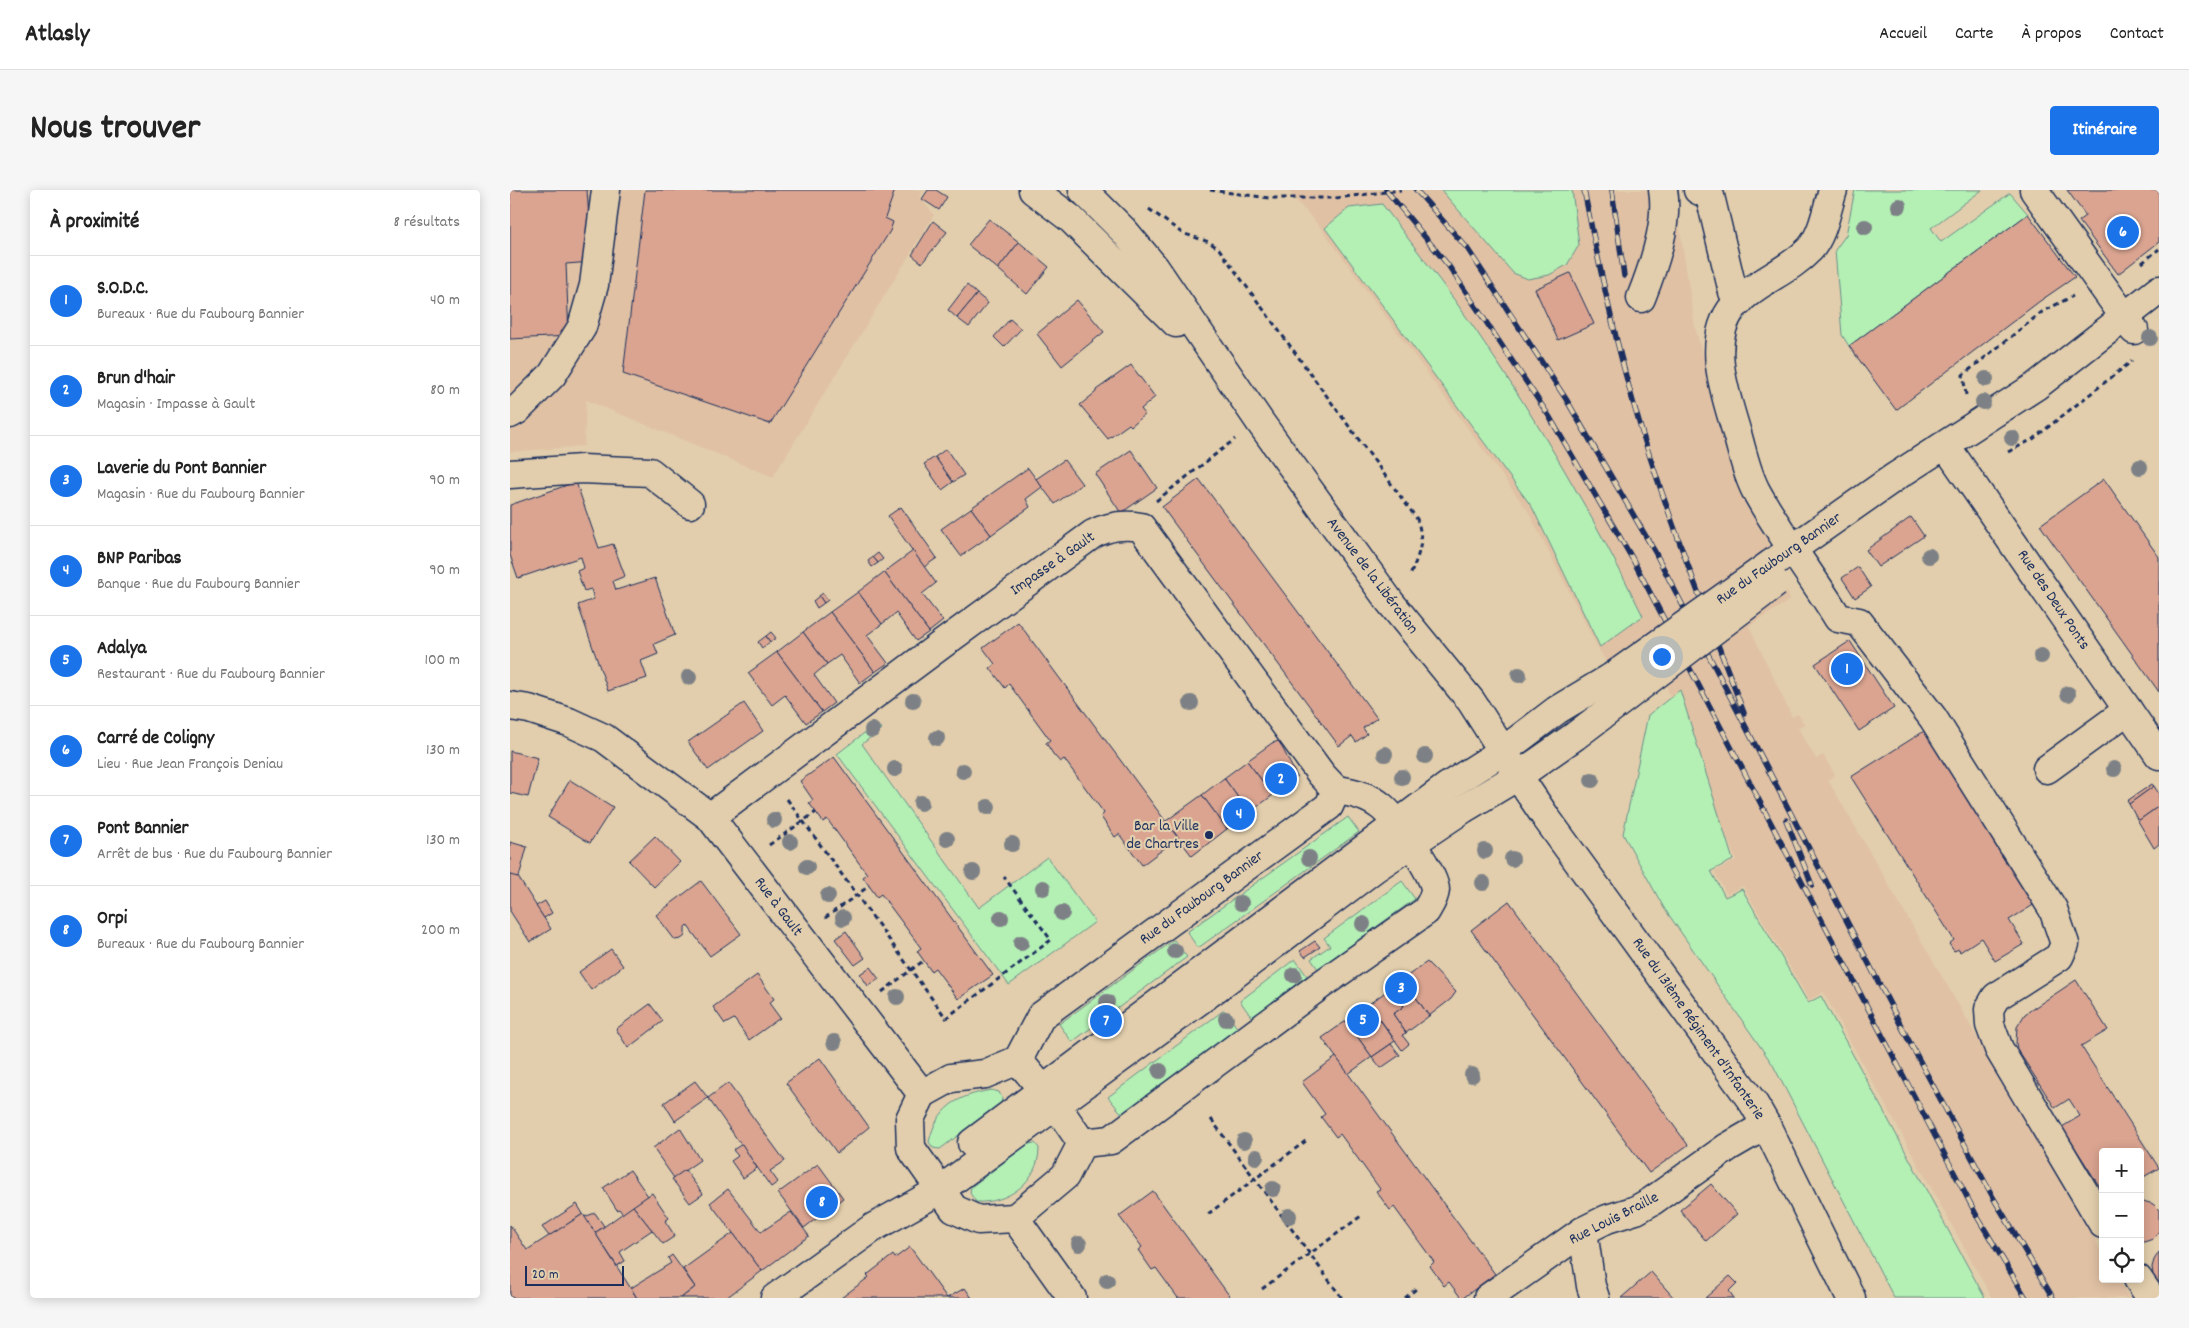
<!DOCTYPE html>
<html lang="fr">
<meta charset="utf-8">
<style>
body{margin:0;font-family:Dekko,sans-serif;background:#f6f6f6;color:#222}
.controls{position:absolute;right:15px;bottom:15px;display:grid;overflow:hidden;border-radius:5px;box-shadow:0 2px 12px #0003}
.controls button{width:45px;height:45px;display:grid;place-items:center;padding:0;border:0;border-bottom:1px solid #e0e0e0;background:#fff;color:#222;font:25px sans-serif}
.scale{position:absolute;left:15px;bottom:12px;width:99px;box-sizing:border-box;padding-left:5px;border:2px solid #1b2f5e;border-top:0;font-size:14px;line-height:18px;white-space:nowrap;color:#1b2f5e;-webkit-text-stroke:4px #e2ceac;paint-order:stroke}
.you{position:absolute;left:1151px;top:466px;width:18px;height:18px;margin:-12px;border:4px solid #fff;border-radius:50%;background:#1a73e8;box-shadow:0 0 0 8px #1a73e833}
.badge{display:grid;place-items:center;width:32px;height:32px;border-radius:50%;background:#1a73e8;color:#fff;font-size:16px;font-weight:700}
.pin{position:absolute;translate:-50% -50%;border:2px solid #fff;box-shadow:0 1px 5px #0006}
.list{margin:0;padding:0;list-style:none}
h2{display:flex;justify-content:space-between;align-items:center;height:65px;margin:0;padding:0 20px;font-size:21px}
h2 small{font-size:16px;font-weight:400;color:#767676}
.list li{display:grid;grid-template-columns:32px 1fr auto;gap:15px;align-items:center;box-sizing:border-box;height:90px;padding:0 20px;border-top:1px solid #e0e0e0}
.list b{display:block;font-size:19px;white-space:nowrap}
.list p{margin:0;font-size:16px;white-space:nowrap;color:#767676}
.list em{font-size:16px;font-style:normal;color:#767676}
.icon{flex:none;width:28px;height:28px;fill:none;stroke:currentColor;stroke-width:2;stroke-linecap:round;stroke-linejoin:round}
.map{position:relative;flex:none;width:1649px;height:1108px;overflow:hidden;border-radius:5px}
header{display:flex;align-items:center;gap:30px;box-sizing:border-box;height:70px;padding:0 25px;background:#fff;border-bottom:1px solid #e0e0e0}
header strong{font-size:24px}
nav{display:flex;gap:28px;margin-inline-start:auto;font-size:18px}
.intro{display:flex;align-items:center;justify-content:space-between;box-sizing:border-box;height:120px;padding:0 30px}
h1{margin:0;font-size:35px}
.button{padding:12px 22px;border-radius:5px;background:#1a73e8;color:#fff;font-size:18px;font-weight:700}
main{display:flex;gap:30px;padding:0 30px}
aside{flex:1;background:#fff;border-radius:5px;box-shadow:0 2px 12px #0003}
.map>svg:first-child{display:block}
</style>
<header>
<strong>Atlasly</strong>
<nav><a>Accueil</a><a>Carte</a><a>À propos</a><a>Contact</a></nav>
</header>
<div class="intro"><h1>Nous trouver</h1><a class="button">Itinéraire</a></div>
<main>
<aside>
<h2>À proximité<small>8 résultats</small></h2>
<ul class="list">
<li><span class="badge">1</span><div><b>S.O.D.C.</b><p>Bureaux · Rue du Faubourg Bannier</p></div><em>40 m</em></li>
<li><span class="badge">2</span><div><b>Brun d'hair</b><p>Magasin · Impasse à Gault</p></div><em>80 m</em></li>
<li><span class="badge">3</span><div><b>Laverie du Pont Bannier</b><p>Magasin · Rue du Faubourg Bannier</p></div><em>90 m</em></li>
<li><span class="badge">4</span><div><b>BNP Paribas</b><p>Banque · Rue du Faubourg Bannier</p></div><em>90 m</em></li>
<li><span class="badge">5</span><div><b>Adalya</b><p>Restaurant · Rue du Faubourg Bannier</p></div><em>100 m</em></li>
<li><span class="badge">6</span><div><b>Carré de Coligny</b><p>Lieu · Rue Jean François Deniau</p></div><em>130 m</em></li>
<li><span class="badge">7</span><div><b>Pont Bannier</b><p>Arrêt de bus · Rue du Faubourg Bannier</p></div><em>130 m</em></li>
<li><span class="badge">8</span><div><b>Orpi</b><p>Bureaux · Rue du Faubourg Bannier</p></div><em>200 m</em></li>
</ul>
</aside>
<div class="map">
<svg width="1649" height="1108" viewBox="0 0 1649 1108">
<rect width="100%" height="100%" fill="#e2ceac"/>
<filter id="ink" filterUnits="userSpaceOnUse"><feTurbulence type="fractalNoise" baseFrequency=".02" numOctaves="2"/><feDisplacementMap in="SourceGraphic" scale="10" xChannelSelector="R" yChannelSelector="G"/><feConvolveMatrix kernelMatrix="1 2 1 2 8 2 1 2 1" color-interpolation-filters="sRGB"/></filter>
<g filter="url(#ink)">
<g fill="#e0c1a4">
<path d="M0,0H414L410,7L424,25L263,287L76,210L74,256L0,262Z"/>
<path d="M777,0H1164L1185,137L1221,273L1255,342L1280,410L1239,436L1282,527L1288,524L1294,534L1288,538L1306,569L1313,565L1325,585L1318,590L1593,1064V1089H1608L1620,1108H1482L1313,802L1299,810L1233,696L1217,704L1204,682L1226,670L1156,496L1125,519L1089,460L1018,321L811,38Z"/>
</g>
<g fill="#b4efb4" stroke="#688f89">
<path d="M931,0H1062L1069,55L1057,75L1039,85L1018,89L1003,83Z"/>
<path d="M1345,0H1472L1421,38L1431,52L1500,3L1518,24L1339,156L1332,145L1325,60L1336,45Z"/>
<path d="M872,14C904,57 937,98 967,142C1028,232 1085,328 1133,426L1090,457L1022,317L815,38L839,18Z"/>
<path d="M1170,500L1223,670L1201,681L1215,707L1232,699L1298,813L1311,806L1475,1108H1384L1263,875L1154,718L1113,644L1138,525Z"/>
<path d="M366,534L372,539L352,554L469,718L537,667L585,732L499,795L327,564Z"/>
<path d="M838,627L849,642L688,758L677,742Z"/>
<path d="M892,691L905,709L808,779L801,769L820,756L814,748Z"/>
<path d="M664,750L677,767L562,852L549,834Z"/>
<path d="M785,769L797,786L742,828L730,811Z"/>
<path d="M714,820L728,839L613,925L598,907Z"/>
<path d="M481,900L489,902L492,908L491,914L430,959L423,958L419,952C427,917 447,906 481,900Z"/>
<path d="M525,953L529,958C529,991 498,1014 466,1012L460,1003L461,997L518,954Z"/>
</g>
<g fill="#daa490" stroke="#1b2f5e">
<path d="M0,0H77L82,72L56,74L59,146L0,149Z"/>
<path d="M135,0H385L375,28L383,32L380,41L260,234L113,184Z"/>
<path d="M418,0H426L437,7L429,20L412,9Z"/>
<path d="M1557,0H1649V52L1608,84L1569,31L1576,26Z"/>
<path d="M1518,24L1565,87L1530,111L1386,220L1339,156Z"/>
<path d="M479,29L509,52L488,79L458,55Z"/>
<path d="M423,31L437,42L412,73L402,65Z"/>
<path d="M509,52L539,77L517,104L488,79Z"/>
<path d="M1060,83L1084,134L1048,150L1025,99Z"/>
<path d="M457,95L467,104L447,128L438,120Z"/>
<path d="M467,104L478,113L459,137L447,128Z"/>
<path d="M567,110L594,142L552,176L527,144Z"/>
<path d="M500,129L511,139L494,157L484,147Z"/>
<path d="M621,175L645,207L631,219L635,224L621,236L619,234L598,249L570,215L586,202V200Z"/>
<path d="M436,259L454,285L443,292L425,267Z"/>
<path d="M621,260L647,298L611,323L585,284Z"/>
<path d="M425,267L443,292L432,300L414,274Z"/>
<path d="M554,270L572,294L545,314L526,289Z"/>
<path d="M518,278L532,297L516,309L520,317L481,345L461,318Z"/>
<path d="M689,289L867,528L853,538L857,544L846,552L842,546L829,556L652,317Z"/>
<path d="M1594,289L1649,367V502L1530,335Z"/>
<path d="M66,292L89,358L103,354L115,386L103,391L106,400L145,388L165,445L144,454L148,464L131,471L137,488L98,501L68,415L84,409L81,399L74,401L67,381L74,378L71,367L8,388L0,365V315Z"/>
<path d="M391,317L427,368L414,377L378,326Z"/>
<path d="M461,318L481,345L451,366L431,339Z"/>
<path d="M1401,327L1414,346L1368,377L1356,360Z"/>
<path d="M403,361L426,393L412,404L433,431L419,442L374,382Z"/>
<path d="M368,363L373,369L368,373L363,367Z"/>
<path d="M363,367L368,373L362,377L358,371Z"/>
<path d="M1348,377L1361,397L1345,408L1332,388Z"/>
<path d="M374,382L419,442L406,451L386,423L372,434L348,402Z"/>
<path d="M348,402L372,434L357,445L378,473L365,482L320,422Z"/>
<path d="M313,403L318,410L314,413L309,406Z"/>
<path d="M309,406L314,413L307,418L303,411Z"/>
<path d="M320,422L365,482L350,493L330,465L317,474L293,442Z"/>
<path d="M508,432L668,648L632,675L609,644L605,647L591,627L594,623L554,569L550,572L543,564L536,553L540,550L499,494L495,498L480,478L485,474L473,458Z"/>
<path d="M261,442L266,448L260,452L256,446Z"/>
<path d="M293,442L317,474L304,485L324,513L312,522L267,462Z"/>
<path d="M256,446L260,452L252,458L248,452Z"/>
<path d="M1340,451L1384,518L1349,541L1305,474Z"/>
<path d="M267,462L312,522L296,533L275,505L262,515L238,483Z"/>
<path d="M234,513L253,541L198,580L178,552Z"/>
<path d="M1416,540L1525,714L1499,730L1514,754L1485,771L1471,748L1450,762L1449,759L1444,761L1439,754L1444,750L1341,587Z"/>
<path d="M769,551L787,587L763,605L737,571L762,553Z"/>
<path d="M0,561L28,568L18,607L0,603Z"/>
<path d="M324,567L483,785L448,809L425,778L421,781L407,761L411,758L371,704L367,707L353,687L357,684L317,629L313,632L299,613L303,610L290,591Z"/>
<path d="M737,571L763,605L739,623L714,588Z"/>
<path d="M714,588L739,623L717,639L692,605Z"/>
<path d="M60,590L103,617L80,653L38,627Z"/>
<path d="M1642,594L1644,596L1619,614L1617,611Z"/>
<path d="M1644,596L1649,604V616L1628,631L1619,614Z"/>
<path d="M692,605L717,639L682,666L656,631Z"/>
<path d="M1649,616V654L1644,658L1628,631Z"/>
<path d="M145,646L170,672L144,697L119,671Z"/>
<path d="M0,652L17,657L9,687L0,685Z"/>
<path d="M0,685L8,687L41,739L20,752L0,721Z"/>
<path d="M191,691L231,744L200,766L177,735L175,737V746L171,749L165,750L146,725Z"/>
<path d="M35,711L42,723L34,728L26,716Z"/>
<path d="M999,711L1178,955L1139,983L961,740Z"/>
<path d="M336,741L355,768L345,775L325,749Z"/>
<path d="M805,751L810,757L795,767L790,761Z"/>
<path d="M101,759L113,776L81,800L69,782Z"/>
<path d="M917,772L946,802L941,809L919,826L893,789Z"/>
<path d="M360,777L369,789L358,796L350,784Z"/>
<path d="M247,785L264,809L259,813L270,828L239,850L224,829L215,834L203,817Z"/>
<path d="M893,789L919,826L896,843L883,824L894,816L881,798Z"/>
<path d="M1566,790L1598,840L1571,856L1649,978L1630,989V962H1593V1002L1552,937L1570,926L1559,909L1545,918L1507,859L1506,853L1507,837L1515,824Z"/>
<path d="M881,798L894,816L883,824L896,843L892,845L899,854L892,860L859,814Z"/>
<path d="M140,814L153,831L118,858L106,839Z"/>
<path d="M859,814L885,851L862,867L836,831Z"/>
<path d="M836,831L862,867L838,884L812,848Z"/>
<path d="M881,854L890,865L871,878L862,867Z"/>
<path d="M826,867L985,1084L953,1108H951L939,1092L934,1096L920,1076L924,1072L884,1017L880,1020L866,1001L870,999L830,944L826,947L811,927L815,924L792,892Z"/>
<path d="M310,868L359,937L327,963L276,893Z"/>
<path d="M185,891L198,908L165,931L154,913Z"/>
<path d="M218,893L275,971L260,981L268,992L261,997L198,908Z"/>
<path d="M170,938L190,970L164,988L143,958Z"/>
<path d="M232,954L247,978L233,988L221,971L228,966L223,960Z"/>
<path d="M308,974L333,1008L294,1038L268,1003Z"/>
<path d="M120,980L138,1006L113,1024L109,1019L107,1020L93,998Z"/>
<path d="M175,980L193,1004L180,1013L162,989Z"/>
<path d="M1201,994L1227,1024L1196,1051L1170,1020Z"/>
<path d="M218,999L251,1042L281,1022L299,1046L252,1081L200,1013Z"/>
<path d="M643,1001L721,1108H668L646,1078L642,1080L628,1060L632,1057L609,1026Z"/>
<path d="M142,1003L159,1028L155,1031L165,1046L153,1054L123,1016Z"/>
<path d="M1630,1010L1643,1014L1649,1020V1043L1643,1049L1634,1052H1630Z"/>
<path d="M67,1014L73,1024L39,1046L32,1037Z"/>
<path d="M123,1016L142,1040L110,1062L115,1071L107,1076L85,1043Z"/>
<path d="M85,1023L94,1036L85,1043L74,1027Z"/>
<path d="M73,1024L127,1108H2L0,1105V1035L17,1060Z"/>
<path d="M223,1043L252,1081L216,1108H171L185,1097L173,1079Z"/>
<path d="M400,1057L437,1108L455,1098L462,1108H331L359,1087L357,1085L383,1065L385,1068Z"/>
<path d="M1649,1062V1093L1643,1085L1642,1077L1644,1070Z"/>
<path d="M162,1065L185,1097L171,1108H127L121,1098L161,1073L158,1068Z"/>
<path d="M1141,1082L1164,1108H1111Z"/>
<path d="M1220,1086L1227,1093L1219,1101L1224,1108H1195Z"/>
</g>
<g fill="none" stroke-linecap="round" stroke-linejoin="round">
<g stroke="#1b2f5e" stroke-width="31">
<g id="minor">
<path d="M1188,0L1200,6L1223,102L1229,112"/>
<path d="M1323,0C1317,18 1313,45 1300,59C1278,82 1245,92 1224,116C1194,152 1217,208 1228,247C1233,265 1237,284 1246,301C1270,345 1302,385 1328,428L1349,432L1423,528L1543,719L1555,754L1549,767L1486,807L1479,819L1480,835L1489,859L1593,1034"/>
<path d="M1524,0L1624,140"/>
<path d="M1131,108C1143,78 1159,33 1153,0"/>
<path d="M0,224L7,220L42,185L72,137L84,95L96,0"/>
<path d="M1436,256L1649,565"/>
<path d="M0,284L72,279L140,282L180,314"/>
<path d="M0,516L19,519L59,532L94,548L200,627L412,904"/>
<path d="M1537,579L1618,520"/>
<path d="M1008,586L1037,629L1244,914L1256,935L1341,1108"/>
<path d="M200,627L435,452L583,344C599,336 613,334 631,337L811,584L826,600"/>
<path d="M508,870L546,915L572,953"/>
<path d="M412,904L441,888L475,884L508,870L531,826L819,616L826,600"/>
<path d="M412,904L400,929L401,958L444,1019L468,1030L505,1028"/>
<path d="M505,1028L555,986L572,953L601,950L812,794L916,721C920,714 924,709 925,700C925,684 885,628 872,617C859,606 843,602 826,600"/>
<path d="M505,1028L562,1108"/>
<path d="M1073,1041L1081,1096L1085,1108"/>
<path d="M1628,1089L1641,1108"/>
<path d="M978,1108L1073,1041L1097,1029L1126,1020L1142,1011L1218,957L1256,935"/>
</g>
</g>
<g stroke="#1b2f5e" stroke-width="31">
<g id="major">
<path d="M523,0L561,29L666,133"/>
<path d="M573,0L615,42L645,78L750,232L880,412L961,511L1003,577"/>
<path d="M1261,374L1385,287L1526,196L1649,100"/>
<path d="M462,953L938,596L993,561L1047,520L1102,487"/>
<path d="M265,1108L364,1037L430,1000L709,796L865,678L953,619L1008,586L1065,546L1115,508"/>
</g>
</g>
<g stroke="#1b2f5e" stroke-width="3" stroke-dasharray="5 4" stroke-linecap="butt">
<path d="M700,0L759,8H826"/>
<path d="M639,19L672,43L699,52L709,59L907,329C915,353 909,363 900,386"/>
<path d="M1632,73L1649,59"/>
<path d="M1456,205L1453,185L1532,122L1563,106"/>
<path d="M1498,262L1523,249L1622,171"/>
<path d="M646,311L725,249"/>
<path d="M277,609L436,828L541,750L494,687"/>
<path d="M259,655L306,622"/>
<path d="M315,728L359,696"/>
<path d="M372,802L413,771"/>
<path d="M701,929L832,1108"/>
<path d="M698,1024L797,950"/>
<path d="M752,1099L851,1026"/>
<path d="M895,1108L906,1099"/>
</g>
<use href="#minor" stroke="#e2ceac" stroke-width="28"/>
<use href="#major" stroke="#e2ceac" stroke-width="28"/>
<g stroke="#1b2f5e" stroke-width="5.5">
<g id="rail">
<path d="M876,0L938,75L1039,226L1122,368L1468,1028L1516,1108"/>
<path d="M906,0L957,58L1056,209L1145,362L1398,849L1484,1009L1543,1108"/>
<path d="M1074,0C1090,80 1107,160 1131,239C1161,335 1198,428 1234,523"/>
<path d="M1102,0L1114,86"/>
<path d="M1276,630L1302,695"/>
</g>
</g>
<use href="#rail" stroke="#e2ceac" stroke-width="4" stroke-dasharray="11" stroke-linecap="butt"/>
<g stroke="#1b2f5e" stroke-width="31" stroke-linecap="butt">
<g id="major-bridge">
<path d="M1102,487L1261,374"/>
<path d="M1115,508L1266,393"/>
</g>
</g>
<path stroke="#1b2f5e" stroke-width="3" stroke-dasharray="5 4" stroke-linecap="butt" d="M826,8L891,0"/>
<use href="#major-bridge" stroke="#e2ceac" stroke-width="28"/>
</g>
<g fill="#7d8186">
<circle cx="1389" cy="16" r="8"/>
<circle cx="1355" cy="37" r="8"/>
<circle cx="1640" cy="148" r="8"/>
<circle cx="1476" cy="189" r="8"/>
<circle cx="1473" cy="212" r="8"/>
<circle cx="1502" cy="248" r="8"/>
<circle cx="1630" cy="277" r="8"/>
<circle cx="1419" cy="366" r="8"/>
<circle cx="1531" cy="466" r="8"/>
<circle cx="1009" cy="485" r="8"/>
<circle cx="179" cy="487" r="8"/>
<circle cx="1558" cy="504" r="8"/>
<circle cx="403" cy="511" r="8"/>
<circle cx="681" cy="513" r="8"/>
<circle cx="362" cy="540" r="8"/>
<circle cx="427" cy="548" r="8"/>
<circle cx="875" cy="564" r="8"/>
<circle cx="915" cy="566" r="8"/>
<circle cx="385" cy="579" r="8"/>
<circle cx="1604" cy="579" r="8"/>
<circle cx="453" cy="581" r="8"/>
<circle cx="892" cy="587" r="8"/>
<circle cx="1082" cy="590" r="8"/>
<circle cx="411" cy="613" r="8"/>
<circle cx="478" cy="617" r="8"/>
<circle cx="264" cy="630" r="8"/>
<circle cx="437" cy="649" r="8"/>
<circle cx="280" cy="652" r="8"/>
<circle cx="502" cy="654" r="8"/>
<circle cx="975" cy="661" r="8"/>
<circle cx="799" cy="668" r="8"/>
<circle cx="1002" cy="669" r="8"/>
<circle cx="297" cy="677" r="8"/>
<circle cx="463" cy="682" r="8"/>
<circle cx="973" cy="693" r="8"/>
<circle cx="533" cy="698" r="8"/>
<circle cx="318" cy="706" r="8"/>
<circle cx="731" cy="713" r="8"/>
<circle cx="552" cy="723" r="8"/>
<circle cx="333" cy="728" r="8"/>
<circle cx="491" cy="728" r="8"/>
<circle cx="853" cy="734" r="8"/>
<circle cx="511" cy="753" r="8"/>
<circle cx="665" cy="761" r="8"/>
<circle cx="784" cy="785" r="8"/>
<circle cx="387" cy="807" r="8"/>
<circle cx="597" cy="812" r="8"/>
<circle cx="716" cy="829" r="8"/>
<circle cx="324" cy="852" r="8"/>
<circle cx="650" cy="881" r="8"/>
<circle cx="962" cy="885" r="8"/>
<circle cx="734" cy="951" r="8"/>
<circle cx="746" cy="967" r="8"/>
<circle cx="763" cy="999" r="8"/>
<circle cx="779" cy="1026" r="8"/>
<circle cx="569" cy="1054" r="8"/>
<circle cx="597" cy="1091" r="8"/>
</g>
</g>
<circle fill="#1b2f5e" stroke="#e2ceac" stroke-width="2" cx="699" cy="645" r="5"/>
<g text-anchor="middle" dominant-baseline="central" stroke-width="4.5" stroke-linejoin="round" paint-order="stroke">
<g font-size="16" fill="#1b2f5e" stroke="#e2ceac">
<text transform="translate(1269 369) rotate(-35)">Rue du Faubourg Bannier</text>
<text transform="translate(543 374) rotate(-35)">Impasse à Gault</text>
<text transform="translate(862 386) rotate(53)">Avenue de la Libération</text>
<text transform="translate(1543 410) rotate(56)">Rue des Deux Ponts</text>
<text transform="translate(692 708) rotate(-36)">Rue du Faubourg Bannier</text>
<text transform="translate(268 717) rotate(53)">Rue à Gault</text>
<text transform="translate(1188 839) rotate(55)">Rue du 131ème Régiment d'Infanterie</text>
<text transform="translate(1104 1029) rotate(-27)">Rue Louis Braille</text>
</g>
<g font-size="16" fill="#1b2f5e" stroke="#e2ceac" text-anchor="end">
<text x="689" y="636">Bar la Ville<tspan x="689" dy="18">de Chartres</tspan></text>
</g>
</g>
</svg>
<div class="controls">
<button>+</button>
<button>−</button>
<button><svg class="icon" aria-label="locate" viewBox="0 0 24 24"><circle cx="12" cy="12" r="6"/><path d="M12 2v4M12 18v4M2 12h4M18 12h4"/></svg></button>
</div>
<div class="scale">20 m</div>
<div class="you"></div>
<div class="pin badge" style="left:1337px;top:479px">1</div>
<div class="pin badge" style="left:771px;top:589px">2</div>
<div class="pin badge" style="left:891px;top:798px">3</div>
<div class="pin badge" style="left:729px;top:624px">4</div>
<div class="pin badge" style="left:853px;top:830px">5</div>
<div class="pin badge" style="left:1613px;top:42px">6</div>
<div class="pin badge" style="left:596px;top:831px">7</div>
<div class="pin badge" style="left:312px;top:1012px">8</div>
</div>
</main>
